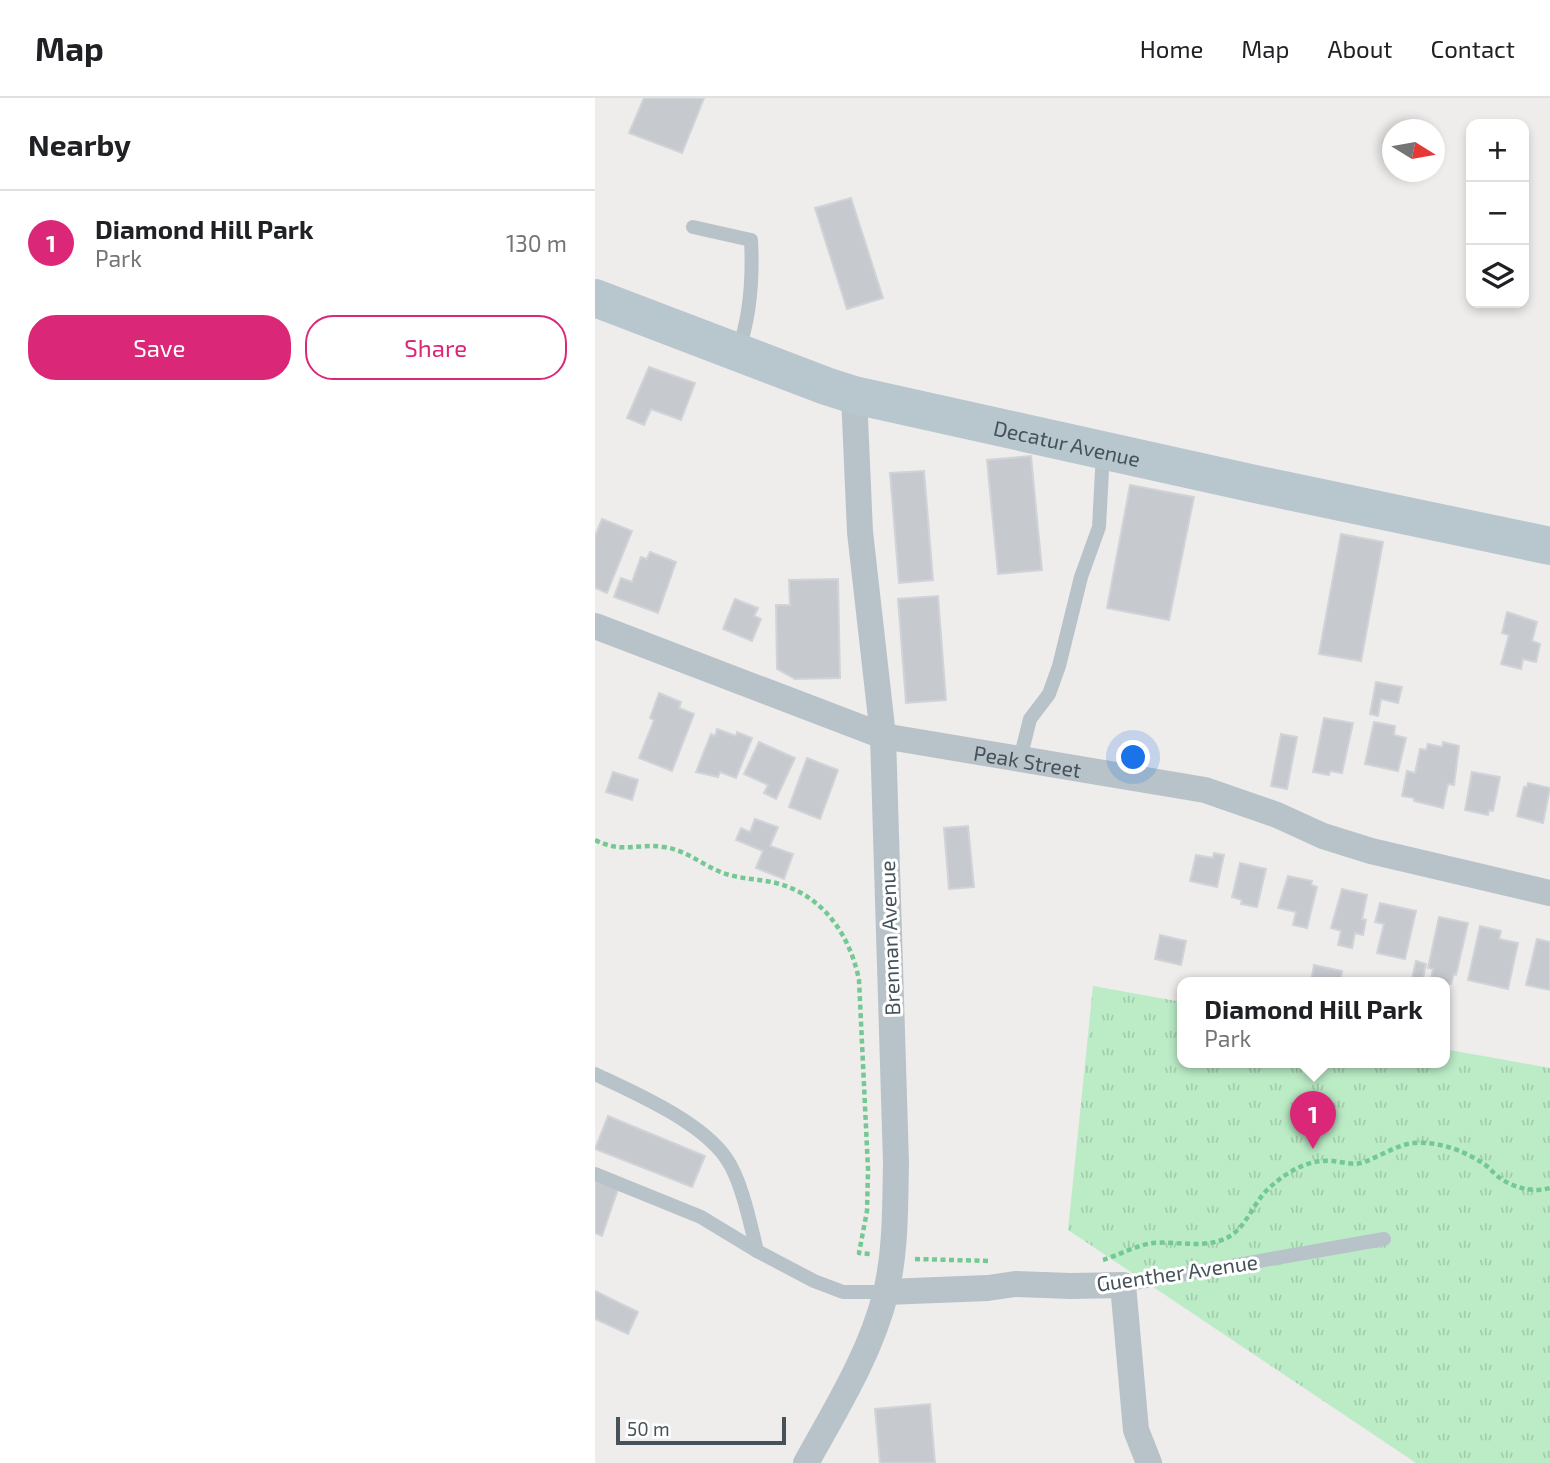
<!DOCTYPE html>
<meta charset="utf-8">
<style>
body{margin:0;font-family:"Exo 2",sans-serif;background:#f6f6f6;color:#202124}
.controls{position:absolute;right:21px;top:21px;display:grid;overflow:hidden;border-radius:14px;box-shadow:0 4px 10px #0003}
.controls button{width:63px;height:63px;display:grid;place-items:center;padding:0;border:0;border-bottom:2px solid #e0e0e0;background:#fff;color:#202124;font:35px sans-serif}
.compass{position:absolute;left:787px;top:21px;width:63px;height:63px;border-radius:50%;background:#fff;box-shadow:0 4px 10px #0003;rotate:101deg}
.scale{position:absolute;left:21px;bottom:18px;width:170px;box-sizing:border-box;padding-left:7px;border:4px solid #455259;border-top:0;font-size:19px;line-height:24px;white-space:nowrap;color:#455259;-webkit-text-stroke:5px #fff;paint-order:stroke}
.you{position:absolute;left:539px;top:660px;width:24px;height:24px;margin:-18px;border:5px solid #fff;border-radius:50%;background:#1a73e8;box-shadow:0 0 0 10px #1a73e833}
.badge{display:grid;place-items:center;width:46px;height:46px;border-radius:50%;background:#db2777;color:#fff;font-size:23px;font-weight:700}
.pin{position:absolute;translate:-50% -58px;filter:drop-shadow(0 2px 4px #0008)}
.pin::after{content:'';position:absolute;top:37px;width:24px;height:21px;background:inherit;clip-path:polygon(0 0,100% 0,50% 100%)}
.popup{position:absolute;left:582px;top:879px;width:273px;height:91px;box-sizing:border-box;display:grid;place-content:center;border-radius:14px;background:#fff;filter:drop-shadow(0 2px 5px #0005);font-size:23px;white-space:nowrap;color:#757577}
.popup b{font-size:26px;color:#202124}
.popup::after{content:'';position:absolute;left:50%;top:100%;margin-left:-14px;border:14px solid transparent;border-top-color:#fff}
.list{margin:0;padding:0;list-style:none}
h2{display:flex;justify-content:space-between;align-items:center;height:91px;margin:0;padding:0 28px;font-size:30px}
h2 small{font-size:23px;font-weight:400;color:#757577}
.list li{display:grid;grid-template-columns:46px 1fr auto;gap:21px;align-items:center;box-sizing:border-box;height:105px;padding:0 28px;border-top:2px solid #e0e0e0}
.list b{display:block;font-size:26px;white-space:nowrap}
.list p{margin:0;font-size:23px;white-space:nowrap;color:#757577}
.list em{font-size:23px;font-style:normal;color:#757577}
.actions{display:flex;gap:14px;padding:21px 28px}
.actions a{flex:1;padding:16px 0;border:2px solid #db2777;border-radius:28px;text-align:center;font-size:24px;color:#db2777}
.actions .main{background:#db2777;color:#fff}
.icon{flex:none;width:38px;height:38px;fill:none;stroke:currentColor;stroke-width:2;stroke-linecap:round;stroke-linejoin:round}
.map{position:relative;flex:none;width:955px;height:1365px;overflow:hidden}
header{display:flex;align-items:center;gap:42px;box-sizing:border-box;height:98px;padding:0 35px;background:#fff;border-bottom:2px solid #e0e0e0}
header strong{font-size:33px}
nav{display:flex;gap:38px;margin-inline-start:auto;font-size:24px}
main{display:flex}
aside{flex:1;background:#fff}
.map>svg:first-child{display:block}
</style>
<header>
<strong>Map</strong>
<nav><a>Home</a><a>Map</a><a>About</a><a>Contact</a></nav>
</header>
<main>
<aside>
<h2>Nearby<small></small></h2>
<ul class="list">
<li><span class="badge">1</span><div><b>Diamond Hill Park</b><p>Park</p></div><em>130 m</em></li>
</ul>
<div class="actions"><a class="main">Save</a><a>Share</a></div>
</aside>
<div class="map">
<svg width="955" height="1365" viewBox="0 0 955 1365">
<defs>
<pattern id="grass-tufts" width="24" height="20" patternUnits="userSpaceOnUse" patternTransform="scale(1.75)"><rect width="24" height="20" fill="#bbecc6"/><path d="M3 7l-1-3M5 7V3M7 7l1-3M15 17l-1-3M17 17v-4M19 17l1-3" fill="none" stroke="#a2ccac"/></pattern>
</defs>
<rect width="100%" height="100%" fill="#efecec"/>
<path fill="url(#grass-tufts)" d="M498,888L587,904V965H849V951L955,970V1365H821L473,1132Z"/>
<g fill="#c6cacf" stroke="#d0d4d8" stroke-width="2">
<path d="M49,0H109L87,55L34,35Z"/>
<path d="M256,100L288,200L252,211L220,110Z"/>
<path d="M54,269L100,285L86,322L56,311L49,327L32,320Z"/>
<path d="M436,358L447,472L403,476L392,362Z"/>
<path d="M329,373L338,482L304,485L295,375Z"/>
<path d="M535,387L599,399L574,522L512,510Z"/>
<path d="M7,421L37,433L12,495L0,490V438Z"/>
<path d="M746,436L788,444L766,563L724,556Z"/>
<path d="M55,454L81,464L63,515L19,499L26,480L37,484L46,459L52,461Z"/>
<path d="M243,481L245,580L200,581L182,571L181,507H195L194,482Z"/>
<path d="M343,498L351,602L311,605L303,501Z"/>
<path d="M140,501L163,510L159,518L166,521L157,543L128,531Z"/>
<path d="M912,514L942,524L937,543L945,546L941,564L928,561L926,571L906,566L914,537L907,535Z"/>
<path d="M781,584L807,589L803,605L786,601L783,618L775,616Z"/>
<path d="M64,595L86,604L84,610L99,616L77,673L44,660L59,622L55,620Z"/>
<path d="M729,620L758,625L747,675L735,673L734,677L718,674Z"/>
<path d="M779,624L800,628L799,637L811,640L803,673L770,666Z"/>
<path d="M122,631L141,638L142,634L157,640L141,680L125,674L123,679L101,674L116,636L120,638Z"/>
<path d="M686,636L702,639L692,691L676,688Z"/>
<path d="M164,644L200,660L181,701L169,695L173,687L149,676Z"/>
<path d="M848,644L864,648L859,687L853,686L848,710L819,703V700L807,698L812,673L820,675L825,651L831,652L833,646L847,649Z"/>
<path d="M212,660L243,672L225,721L194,709Z"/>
<path d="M18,674L43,682L37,702L11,694Z"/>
<path d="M877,674L905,679L898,713L894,712L893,717L870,712Z"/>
<path d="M933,685L955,690L948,725L922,718L929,689H932Z"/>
<path d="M160,721L183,729L175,748L198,756L189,781L161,770L168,753L141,742L146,730L155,734Z"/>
<path d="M373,728L379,789L354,791L349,730Z"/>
<path d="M619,755L629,757L622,789L595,783L601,757L618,760Z"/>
<path d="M645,765L671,771L662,809L646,806L647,802L637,799Z"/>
<path d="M693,778L717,783L716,787L722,789L712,830L698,827L701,814L683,810Z"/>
<path d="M747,791L772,797L767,821L771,822L768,837L760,835L757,850L743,847L746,833L736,830Z"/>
<path d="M785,805L821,813L810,861L782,855L789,826L780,824Z"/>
<path d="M844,819L873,825L861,877L859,876L856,886L836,881L838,871L833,870Z"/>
<path d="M885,828L906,833L904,841L923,845L913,891L873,882Z"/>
<path d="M565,837L591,843L586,867L560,861Z"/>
<path d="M942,841L955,844V892L931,887Z"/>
<path d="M821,863L831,866L827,885H816Z"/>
<path d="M719,867L747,873L745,885L716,884Z"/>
<path d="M13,1018L110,1058L97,1089L0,1051Z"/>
<path d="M0,1083L23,1091L7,1138L0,1135Z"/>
<path d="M0,1193L43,1214L33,1236L0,1221Z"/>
<path d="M335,1306L340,1365H285L280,1311Z"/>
</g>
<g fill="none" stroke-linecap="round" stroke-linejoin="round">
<g stroke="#74c892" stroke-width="4.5" stroke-dasharray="5 3.5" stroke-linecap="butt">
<path d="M0,742C28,756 42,745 69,749C91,752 107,767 128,775C145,781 164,781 181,785C228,797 255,837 264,882L273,1071L272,1113L264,1155L276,1156"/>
<path d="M320,1161L395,1163"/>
<path d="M508,1162C524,1157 542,1147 558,1145C582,1143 604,1150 627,1142C650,1134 656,1108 672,1092C691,1074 712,1061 738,1063C748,1064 759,1068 769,1064C786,1058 801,1047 819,1045C843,1043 870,1053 889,1066C895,1070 899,1076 905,1080C919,1090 939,1095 955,1090"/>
</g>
<g stroke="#b8c3c9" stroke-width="14">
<path d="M98,129L156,142C158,180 156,217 143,253"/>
<path d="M425,661L435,621L454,596L464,568L486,479L504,429L508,354"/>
<path d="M0,976C40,995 105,1023 131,1060C147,1083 155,1125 162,1153L219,1183L248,1194H291"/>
<path d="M0,1076L106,1119L162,1153"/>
<path d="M528,1187L789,1141"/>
</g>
<g stroke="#b8c3c9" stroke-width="26">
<path id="s1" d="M0,528L288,638L610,692L682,717L728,738L776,753L955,795"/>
<path d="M291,1194L393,1190L420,1186L476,1188L528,1187L541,1332L554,1365"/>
<path d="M211,1365C241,1311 276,1255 291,1194C301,1152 300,1108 301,1065L288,638L265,434L259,297"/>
</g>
<path stroke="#b8c6ce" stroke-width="38" id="s2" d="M0,200L231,288L259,297L660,386L955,448"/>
</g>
<g text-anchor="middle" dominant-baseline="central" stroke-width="6" stroke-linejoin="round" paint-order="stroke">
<g font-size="21" fill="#455259" stroke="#fff">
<text stroke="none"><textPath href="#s2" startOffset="495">Decatur Avenue</textPath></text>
<text stroke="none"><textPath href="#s1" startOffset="455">Peak Street</textPath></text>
<text transform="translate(294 840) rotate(-92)">Brennan Avenue</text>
<text transform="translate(582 1174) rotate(-8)">Guenther Avenue</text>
</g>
</g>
</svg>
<div class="controls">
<button>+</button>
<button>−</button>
<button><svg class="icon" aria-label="layers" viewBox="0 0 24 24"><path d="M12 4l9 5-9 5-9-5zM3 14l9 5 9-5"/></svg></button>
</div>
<svg class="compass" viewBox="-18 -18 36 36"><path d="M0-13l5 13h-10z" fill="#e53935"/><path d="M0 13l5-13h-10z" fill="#757577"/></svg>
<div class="scale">50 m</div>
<div class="you"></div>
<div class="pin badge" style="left:718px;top:1051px">1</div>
<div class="popup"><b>Diamond Hill Park</b>Park</div>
</div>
</main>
